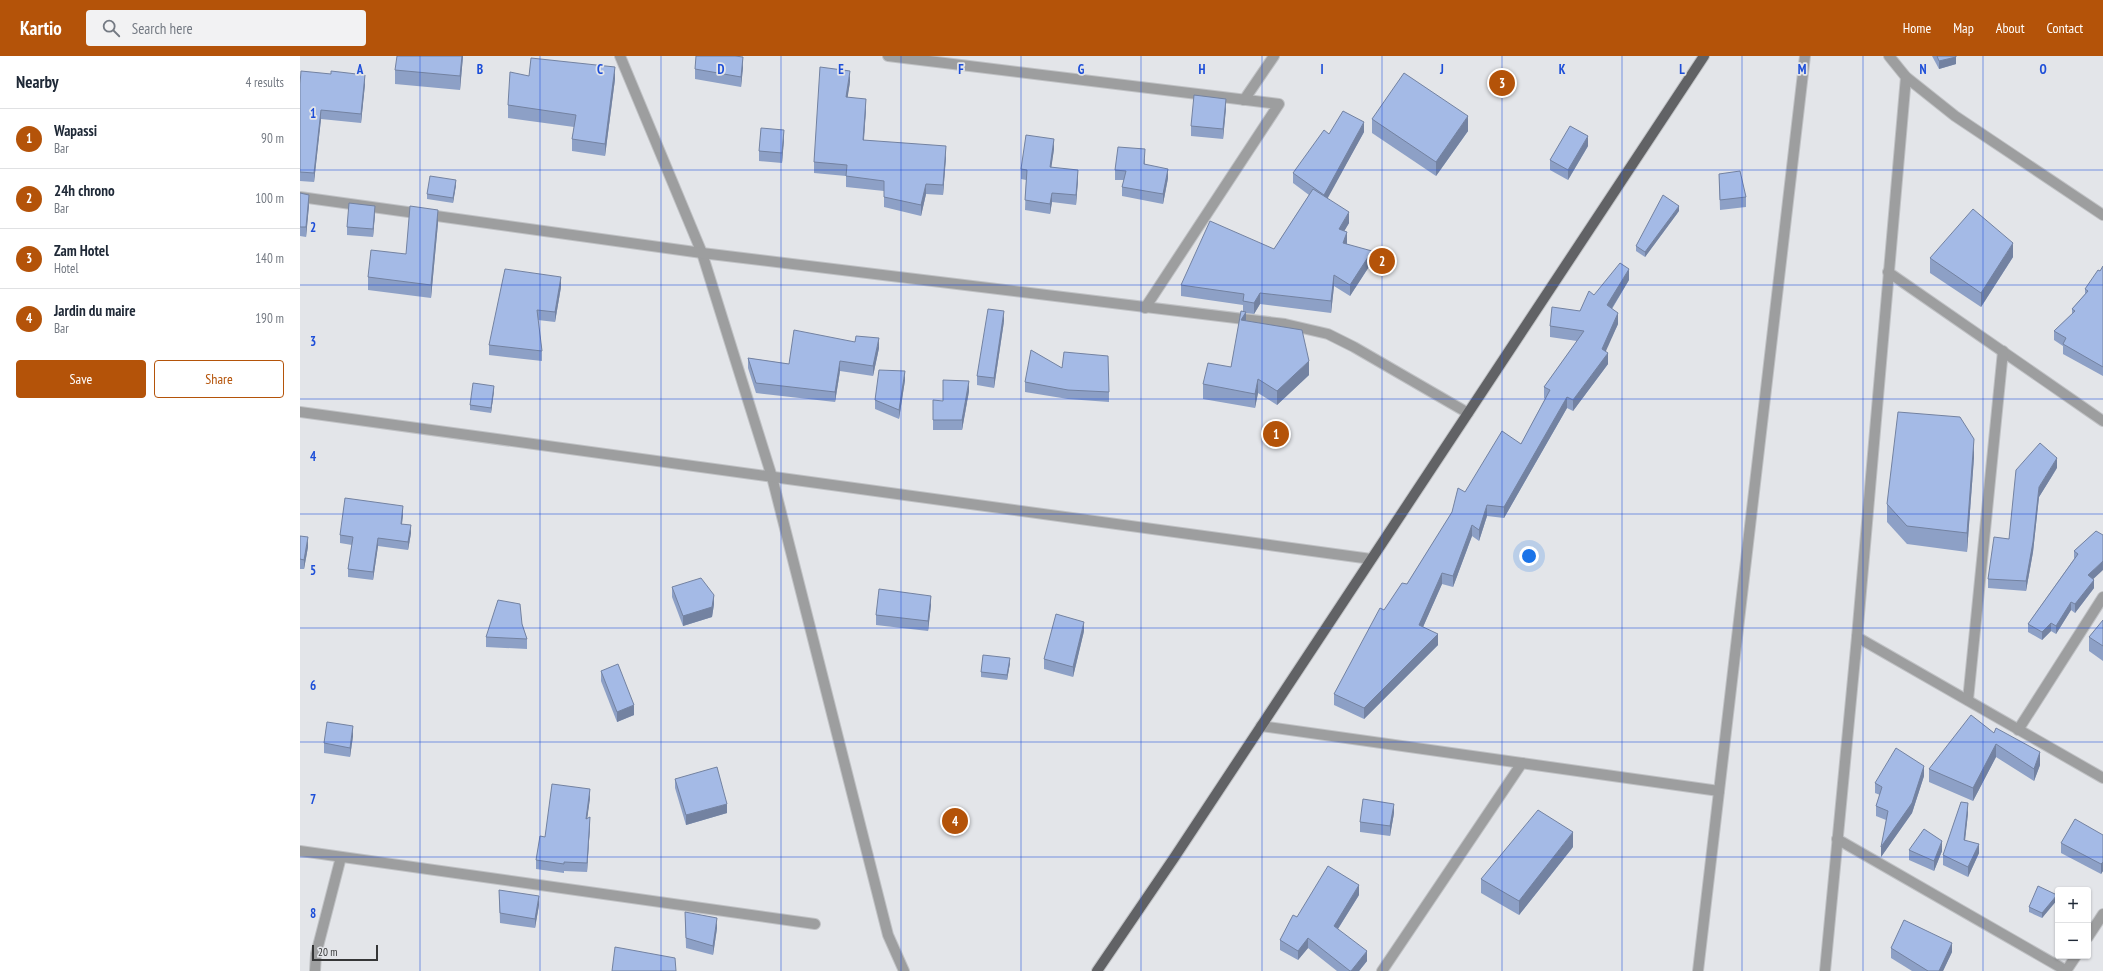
<!DOCTYPE html>
<meta charset="utf-8">
<style>
body{margin:0;font-family:"PT Sans Narrow",sans-serif;background:#f2f2f3;color:#1f2937}
.controls{position:absolute;right:12px;bottom:12px;display:grid;overflow:hidden;border-radius:4px;box-shadow:0 1px 3px #0004}
.controls button{width:36px;height:36px;display:grid;place-items:center;padding:0;border:0;border-bottom:1px solid #e0e1e3;background:#fff;color:#1f2937;font:20px sans-serif}
.scale{position:absolute;left:12px;bottom:10px;width:66px;box-sizing:border-box;padding-left:4px;border:2px solid #353637;border-top:0;font-size:11px;line-height:14px;white-space:nowrap;color:#353637;-webkit-text-stroke:3px #e3e5e9;paint-order:stroke}
.you{position:absolute;left:1229px;top:500px;width:14px;height:14px;margin:-10px;border:3px solid #fff;border-radius:50%;background:#1a73e8;box-shadow:0 0 0 6px #1a73e833}
.badge{display:grid;place-items:center;width:26px;height:26px;border-radius:50%;background:#b45309;color:#fff;font-size:13px;font-weight:700}
.pin{position:absolute;translate:-50% -50%;border:2px solid #fff;box-shadow:0 1px 4px #0006}
.list{margin:0;padding:0;list-style:none}
h2{display:flex;justify-content:space-between;align-items:center;height:52px;margin:0;padding:0 16px;font-size:17px}
h2 small{font-size:13px;font-weight:400;color:#747a83}
.list li{display:grid;grid-template-columns:26px 1fr auto;gap:12px;align-items:center;box-sizing:border-box;height:60px;padding:0 16px;border-top:1px solid #e0e1e3}
.list b{display:block;font-size:15px;white-space:nowrap}
.list p{margin:0;font-size:13px;white-space:nowrap;color:#747a83}
.list em{font-size:13px;font-style:normal;color:#747a83}
.actions{display:flex;gap:8px;padding:12px 16px}
.actions a{flex:1;padding:9px 0;border:1px solid #b45309;border-radius:4px;text-align:center;font-size:14px;color:#b45309}
.actions .main{background:#b45309;color:#fff}
.icon{flex:none;width:22px;height:22px;fill:none;stroke:currentColor;stroke-width:2;stroke-linecap:round;stroke-linejoin:round}
.map{position:relative;flex:none;width:1803px;height:915px;overflow:hidden}
header{display:flex;align-items:center;gap:24px;box-sizing:border-box;height:56px;padding:0 20px;background:#b45309;color:#fff}
header strong{font-size:19px}
nav{display:flex;gap:22px;margin-inline-start:auto;font-size:14px}
.search{width:280px;height:36px;background:#f2f2f3;display:flex;align-items:center;gap:10px;box-sizing:border-box;padding:0 14px;border-radius:4px;color:#747a83;font-size:15px}
main{display:flex}
aside{flex:1;background:#fff}
.map>svg:first-child{display:block}
</style>
<header>
<strong>Kartio</strong>
<div class="search"><svg class="icon" aria-label="search" viewBox="0 0 24 24"><circle cx="10" cy="10" r="6"/><path d="M15 15l6 6"/></svg>Search here</div>
<nav><a>Home</a><a>Map</a><a>About</a><a>Contact</a></nav>
</header>
<main>
<aside>
<h2>Nearby<small>4 results</small></h2>
<ul class="list">
<li><span class="badge">1</span><div><b>Wapassi</b><p>Bar</p></div><em>90 m</em></li>
<li><span class="badge">2</span><div><b>24h chrono</b><p>Bar</p></div><em>100 m</em></li>
<li><span class="badge">3</span><div><b>Zam Hotel</b><p>Hotel</p></div><em>140 m</em></li>
<li><span class="badge">4</span><div><b>Jardin du maire</b><p>Bar</p></div><em>190 m</em></li>
</ul>
<div class="actions"><a class="main">Save</a><a>Share</a></div>
</aside>
<div class="map">
<svg width="1803" height="915" viewBox="0 0 1803 915">
<rect width="100%" height="100%" fill="#e3e5e9"/>
<g fill="none" stroke-linecap="round" stroke-linejoin="round">
<g stroke="#c0c2c5" stroke-width="12">
<g id="minor">
<path d="M320,0L402,197L472,421L588,879L604,915"/>
<path d="M588,0L979,48L845,252"/>
<path d="M1589,0L1606,21L1655,60L1803,159"/>
<path d="M944,44L974,0"/>
<path d="M0,141L402,197L985,268L1028,278L1054,291L1168,357"/>
<path d="M1588,216L1803,365"/>
<path d="M0,356L1071,503"/>
<path d="M1557,581L1803,722"/>
<path d="M1668,644L1703,295"/>
<path d="M961,670L1419,735"/>
<path d="M1718,674L1803,541"/>
<path d="M1537,783L1767,915"/>
<path d="M0,795L515,868"/>
<path d="M1788,881L1803,858"/>
<path d="M15,915L16,898L41,801"/>
<path d="M1082,915L1222,707"/>
<path d="M1398,915L1505,0"/>
<path d="M1525,915L1557,581L1606,21"/>
<path d="M1766,915L1776,900"/>
</g>
</g>
<g stroke="#c0c2c5" stroke-width="12">
<path id="major" d="M797,915L874,802L1404,0"/>
</g>
<use href="#minor" stroke="#9d9e9f" stroke-width="10"/>
<use href="#major" stroke="#616265" stroke-width="10"/>
</g>
<g fill="#8da0c6">
<path d="M163,0L160,34L95,28V14Z"/>
<path d="M1632,0H1656V8L1639,13Z"/>
<path d="M443,11L441,31L395,23V13Z"/>
<path d="M229,20L315,23L305,100L272,95V83L274,71L208,62V49Z"/>
<path d="M550,26L547,42L566,53L564,84L646,101L643,139L626,138L621,160L584,151V135L546,131V120L514,117V106Z"/>
<path d="M0,28H65L61,67L21,63L14,126L0,125Z"/>
<path d="M926,52L923,83L891,80V70Z"/>
<path d="M1072,63L1168,75L1136,120L1072,77Z"/>
<path d="M1064,76L1027,142L1049,167L1044,175L1047,188L1072,206L1050,240L1034,230L1031,257L960,248L954,258L946,257V264L1009,319L977,349L958,337L955,352L903,343V328L931,311L943,255V249L881,240V229L974,193L1009,139L993,127V117L1029,78Z"/>
<path d="M484,83L482,107L459,105V95Z"/>
<path d="M1288,90L1268,124L1250,114V104Z"/>
<path d="M754,93L751,111L778,124L776,149L752,146L750,158L725,154L726,124L721,123V113Z"/>
<path d="M845,103V108L868,122L863,148L822,140V131L824,124H815V114Z"/>
<path d="M1419,118L1446,141V151L1420,154Z"/>
<path d="M156,129L153,147L127,143V138Z"/>
<path d="M0,137L9,149L6,181L0,180Z"/>
<path d="M1379,155L1345,201L1336,195V190Z"/>
<path d="M75,158L73,181L47,179V171Z"/>
<path d="M138,167L131,242L68,234V221L106,198Z"/>
<path d="M1713,201L1681,251L1630,217V202Z"/>
<path d="M1803,210V320L1763,298V290L1754,284V275L1772,258V253L1785,238V233L1800,215Z"/>
<path d="M1329,224L1312,253L1318,268L1305,295L1308,308L1273,355L1267,352L1204,462L1187,460L1179,485L1172,480L1153,531L1142,528L1123,571L1138,589L1064,663L1034,649V638L1084,554L1107,528L1165,436L1221,388L1245,343L1244,342V331L1277,285L1250,281V270L1280,255L1294,239Z"/>
<path d="M261,231L255,266L238,264L242,295V305L189,299V289Z"/>
<path d="M704,265L694,332L677,329V320Z"/>
<path d="M579,292L573,320L540,315L535,346L456,337L448,312V302L489,308Z"/>
<path d="M762,312L809,336V346L768,343L725,336V326Z"/>
<path d="M605,324L599,363L575,353V344Z"/>
<path d="M194,335L191,357L170,354V349Z"/>
<path d="M669,335L662,374H633V364L643,345Z"/>
<path d="M1674,401L1667,496L1607,488L1587,466V448Z"/>
<path d="M1757,412L1739,441L1733,496L1726,535L1688,532V523L1709,483Z"/>
<path d="M103,458L102,468L111,477L108,494L78,490L73,524L48,521V513L52,489L40,487V479Z"/>
<path d="M1796,475L1793,523L1794,532L1775,557L1771,554L1756,578L1751,575L1742,584L1728,576V568L1774,503V495Z"/>
<path d="M0,480L8,491L4,513H0Z"/>
<path d="M372,531L414,548L412,561L383,570L372,541Z"/>
<path d="M631,549L628,575L576,569V559Z"/>
<path d="M1803,564V605L1789,595V581Z"/>
<path d="M222,568L227,583V593L186,591V581Z"/>
<path d="M784,575L773,621L744,613V603Z"/>
<path d="M710,607L707,624L681,621V616Z"/>
<path d="M301,615L334,659L317,666L301,625Z"/>
<path d="M1694,677L1740,709L1734,725L1696,701L1673,745L1629,726V713Z"/>
<path d="M53,680L50,701L24,697V687Z"/>
<path d="M1624,720L1612,757L1581,801L1586,764L1576,760V750L1580,739L1575,737V727Z"/>
<path d="M375,723L427,757L386,769L375,732Z"/>
<path d="M290,742L287,762L290,770L287,816L264,815V817L236,813V804L245,781Z"/>
<path d="M1094,757L1090,780L1060,776V766Z"/>
<path d="M1668,757L1665,784L1679,797L1668,821L1643,809V799Z"/>
<path d="M1803,779V815L1801,818L1761,797V787Z"/>
<path d="M1273,791L1219,859L1181,837V823Z"/>
<path d="M1609,794L1642,795L1634,815L1609,804Z"/>
<path d="M199,834L239,849L235,872L200,867Z"/>
<path d="M1059,839L1038,873L1067,905L1059,915H1037L1008,892L998,904L980,894V884L997,861Z"/>
<path d="M1757,844L1742,862L1729,856V851Z"/>
<path d="M385,856L417,872L413,899L386,892Z"/>
<path d="M1591,892L1652,896L1643,915H1612L1591,902Z"/>
</g>
<g fill="#7382a1">
<path d="M162,0H163L160,34V20Z"/>
<path d="M443,1V11L441,31V21Z"/>
<path d="M1656,1V8L1639,13V5Z"/>
<path d="M315,11V23L305,100V88Z"/>
<path d="M550,15V26L546,52V41Z"/>
<path d="M65,19V28L61,67V58Z"/>
<path d="M566,43V53L563,95V84Z"/>
<path d="M926,43V52L923,83V73Z"/>
<path d="M21,54V63L14,126V117Z"/>
<path d="M1168,60V75L1136,120V106Z"/>
<path d="M1064,66V76L1024,149V139Z"/>
<path d="M484,74V83L482,107V97Z"/>
<path d="M1288,80V90L1268,124V114Z"/>
<path d="M754,83V93L750,121V111Z"/>
<path d="M646,90V101L643,139V129Z"/>
<path d="M868,113V122L863,148V138Z"/>
<path d="M778,114V124L776,149V139Z"/>
<path d="M156,124V129L153,147V142Z"/>
<path d="M626,128V138L621,160V149Z"/>
<path d="M752,137V146L750,158V148Z"/>
<path d="M9,139V149L6,181V171Z"/>
<path d="M75,150V158L73,181V173Z"/>
<path d="M1379,150V155L1345,201V196Z"/>
<path d="M138,154V167L131,242V229Z"/>
<path d="M1049,156V167L1039,184V173Z"/>
<path d="M1047,176V187L1043,198V187Z"/>
<path d="M1713,187V201L1681,251V237Z"/>
<path d="M1072,195V206L1050,240V229Z"/>
<path d="M1329,213V224L1307,260V249Z"/>
<path d="M1034,219V230L1031,257V245Z"/>
<path d="M261,221V231L255,266V256Z"/>
<path d="M960,237V248L954,258V247Z"/>
<path d="M704,255V265L694,332V322Z"/>
<path d="M946,256V270L941,264Z"/>
<path d="M1318,257V268L1302,304V293Z"/>
<path d="M579,282V292L573,320V310Z"/>
<path d="M1308,297V308L1273,355V344Z"/>
<path d="M540,305V315L535,346V336Z"/>
<path d="M1009,305V319L977,349V335Z"/>
<path d="M605,315V324L599,363V354Z"/>
<path d="M958,323V337L955,352V338Z"/>
<path d="M669,325V335L662,374V364Z"/>
<path d="M194,330V335L191,357V352Z"/>
<path d="M1267,341V352L1204,462V451Z"/>
<path d="M1674,383V401L1667,496V477Z"/>
<path d="M1757,402V412L1739,441L1733,496L1726,535V525L1739,431Z"/>
<path d="M1187,449V460L1179,485V474Z"/>
<path d="M103,450V458L101,476V468Z"/>
<path d="M111,469V477L108,494V486Z"/>
<path d="M1172,469V480L1153,531V520Z"/>
<path d="M8,481V491L4,513V504Z"/>
<path d="M78,482V490L73,524V516Z"/>
<path d="M1803,505V514L1788,528V519Z"/>
<path d="M1142,517V528L1119,580V569Z"/>
<path d="M1794,524V532L1775,557V548Z"/>
<path d="M414,539V548L412,561L383,570V560Z"/>
<path d="M631,540V549L628,575V565Z"/>
<path d="M1771,546V554L1756,578V570Z"/>
<path d="M784,566V575L773,621V611Z"/>
<path d="M1751,567V575L1742,584V576Z"/>
<path d="M1138,578V589L1064,663V652Z"/>
<path d="M710,602V607L707,624V619Z"/>
<path d="M334,649V659L317,666V656Z"/>
<path d="M53,670V680L50,701V692Z"/>
<path d="M1696,688V701L1673,745V732Z"/>
<path d="M1740,696V709L1734,725V713Z"/>
<path d="M1624,710V720L1612,757L1581,801V791Z"/>
<path d="M290,733V742L286,772V763Z"/>
<path d="M1668,747V757L1664,793V784Z"/>
<path d="M427,748V757L386,769V759Z"/>
<path d="M1094,748V757L1090,780V770Z"/>
<path d="M290,761V770L287,816V807Z"/>
<path d="M1273,776V791L1219,859V845Z"/>
<path d="M1642,785V795L1634,815V805Z"/>
<path d="M1679,788V797L1668,821V811Z"/>
<path d="M1803,806V815L1801,818V808Z"/>
<path d="M1059,829V839L1034,879V870Z"/>
<path d="M1757,839V844L1742,862V857Z"/>
<path d="M239,840V849L235,872V863Z"/>
<path d="M417,862V872L413,899V890Z"/>
<path d="M1008,882V892L998,904V895Z"/>
<path d="M1652,887V896L1643,915H1639Z"/>
<path d="M1067,895V905L1059,915H1051Z"/>
</g>
<g fill="#a4bae6" stroke="#7382a1">
<path d="M97,0H162L160,20L95,14Z"/>
<path d="M396,0H435L443,1L441,21L395,13Z"/>
<path d="M1637,0H1656V1L1639,5Z"/>
<path d="M231,2L315,11L305,88L272,83L276,59L208,49L210,16L229,20Z"/>
<path d="M520,11L550,15L546,41L566,43L563,84L646,90L643,129L626,128L621,149L584,141V125L546,120L547,109L514,106Z"/>
<path d="M1,15L31,18V15L65,19L61,58L21,54L14,117L0,116V28Z"/>
<path d="M1104,17L1168,60L1136,106L1072,63Z"/>
<path d="M894,39L926,43L923,73L891,70Z"/>
<path d="M1043,55L1064,66L1024,139L993,117L1024,74L1029,78Z"/>
<path d="M1270,70L1288,80L1268,114L1250,104Z"/>
<path d="M461,72L484,74L482,97L459,95Z"/>
<path d="M726,79L754,83L750,111L778,114L776,139L752,137L750,148L725,144L727,114L721,113Z"/>
<path d="M818,91L845,93L844,108L868,113L863,138L822,131L826,115L815,114Z"/>
<path d="M1440,115L1446,141L1420,144L1419,118Z"/>
<path d="M130,120L156,124L153,142L127,138Z"/>
<path d="M1013,133L1049,156L1039,173L1047,176L1043,187L1072,195L1050,229L1034,219L1031,245L960,237L954,247L943,245L944,238L881,229L910,165L974,193Z"/>
<path d="M0,137L9,139L6,171H0Z"/>
<path d="M1363,139L1379,150L1345,196L1336,190Z"/>
<path d="M49,147L75,150L73,173L47,171Z"/>
<path d="M110,150L138,154L131,229L68,221L71,194L106,198Z"/>
<path d="M1673,153L1713,187L1681,237L1630,202Z"/>
<path d="M1320,207L1329,213L1307,249L1318,257L1302,293L1308,297L1273,344L1267,341L1204,451L1187,449L1179,474L1172,469L1153,520L1142,517L1119,569L1138,578L1064,652L1034,638L1080,552L1084,554L1102,527L1107,528L1152,456L1158,432L1165,436L1202,375L1221,388L1250,334L1244,331L1284,275L1250,270L1252,251L1280,255L1289,235L1294,239Z"/>
<path d="M1803,210V311L1763,288L1766,282L1754,275L1775,255L1772,253L1788,235L1785,233L1798,214L1800,215Z"/>
<path d="M205,213L261,221L255,256L237,254L242,295L189,289Z"/>
<path d="M688,253L704,255L694,322L677,320Z"/>
<path d="M941,255L946,256L941,264L1002,274L1009,305L977,335L958,323L955,338L903,328L908,307L931,311Z"/>
<path d="M494,274L555,286L556,280L579,282L573,310L540,305L535,336L456,327L448,302L489,308Z"/>
<path d="M731,294L762,312L764,296L808,300L809,336L768,334L725,326Z"/>
<path d="M579,314L605,315L599,354L575,344Z"/>
<path d="M643,324L669,325L662,364H633V344L643,345Z"/>
<path d="M173,327L194,330L191,352L170,349Z"/>
<path d="M1598,356L1660,361L1674,383L1667,477L1607,470L1587,448Z"/>
<path d="M1740,387L1757,402L1739,431L1733,486L1726,525L1688,523L1694,481L1709,483L1716,414Z"/>
<path d="M45,442L103,450L101,468L111,469L108,486L78,482L73,516L48,513L53,481L40,479Z"/>
<path d="M1796,475L1803,479V505L1788,519L1794,524L1775,548L1771,546L1756,570L1751,567L1742,576L1728,568L1778,498L1774,495Z"/>
<path d="M0,480L8,481L4,504L0,503Z"/>
<path d="M401,522L414,539L412,551L383,560L372,531Z"/>
<path d="M579,533L631,540L628,565L576,559Z"/>
<path d="M198,544L220,548L222,568L227,583L186,581Z"/>
<path d="M756,558L784,566L773,611L744,603Z"/>
<path d="M1803,564V590L1789,581Z"/>
<path d="M683,599L710,602L707,619L681,616Z"/>
<path d="M318,608L334,649L317,656L301,615Z"/>
<path d="M1671,659L1694,677L1696,672L1740,696L1734,713L1696,688L1673,732L1629,713Z"/>
<path d="M27,666L53,670L50,692L24,687Z"/>
<path d="M1596,692L1624,710L1612,747L1581,791L1588,755L1576,750L1582,731L1575,727Z"/>
<path d="M417,711L427,748L386,759L375,723Z"/>
<path d="M252,728L290,733L286,763L290,761L287,807L264,806V808L236,804L240,780L245,781Z"/>
<path d="M1063,743L1094,748L1090,770L1060,766Z"/>
<path d="M1661,746L1668,747L1664,784L1679,788L1668,811L1643,799Z"/>
<path d="M1238,754L1273,776L1219,845L1181,823Z"/>
<path d="M1775,763L1803,779V806L1801,808L1761,787Z"/>
<path d="M1624,773L1642,785L1634,805L1609,794Z"/>
<path d="M1028,810L1059,829L1034,870L1067,895L1051,915H1050L1008,882L998,895L980,884L993,859L997,861Z"/>
<path d="M1738,830L1757,839L1742,857L1729,851Z"/>
<path d="M199,834L239,840L235,863L200,857Z"/>
<path d="M385,856L417,862L413,890L386,882Z"/>
<path d="M1604,864L1652,887L1639,915H1628L1591,892Z"/>
<path d="M315,891L375,902L376,915H312Z"/>
</g>
<path fill="none" stroke="#1d4ed8" stroke-width="1" stroke-opacity="0.55" d="M120,0V915M240,0V915M361,0V915M481,0V915M601,0V915M721,0V915M841,0V915M962,0V915M1082,0V915M1202,0V915M1322,0V915M1442,0V915M1563,0V915M1683,0V915M0,114H1803M0,229H1803M0,343H1803M0,458H1803M0,572H1803M0,686H1803M0,801H1803"/>
<g font-size="13" text-anchor="middle" font-weight="bold" fill="#1d4ed8" stroke="#e3e5e9" stroke-width="3.5" stroke-linejoin="round" paint-order="stroke">
<text x="60" y="18">A</text>
<text x="180" y="18">B</text>
<text x="300" y="18">C</text>
<text x="421" y="18">D</text>
<text x="541" y="18">E</text>
<text x="661" y="18">F</text>
<text x="781" y="18">G</text>
<text x="902" y="18">H</text>
<text x="1022" y="18">I</text>
<text x="1142" y="18">J</text>
<text x="1262" y="18">K</text>
<text x="1382" y="18">L</text>
<text x="1502" y="18">M</text>
<text x="1623" y="18">N</text>
<text x="1743" y="18">O</text>
<text x="13" y="62">1</text>
<text x="13" y="176">2</text>
<text x="13" y="290">3</text>
<text x="13" y="405">4</text>
<text x="13" y="519">5</text>
<text x="13" y="634">6</text>
<text x="13" y="748">7</text>
<text x="13" y="862">8</text>
</g>
</svg>
<div class="controls">
<button>+</button>
<button>−</button>
</div>
<div class="scale">20 m</div>
<div class="you"></div>
<div class="pin badge" style="left:976px;top:378px">1</div>
<div class="pin badge" style="left:1082px;top:205px">2</div>
<div class="pin badge" style="left:1202px;top:27px">3</div>
<div class="pin badge" style="left:655px;top:765px">4</div>
</div>
</main>
